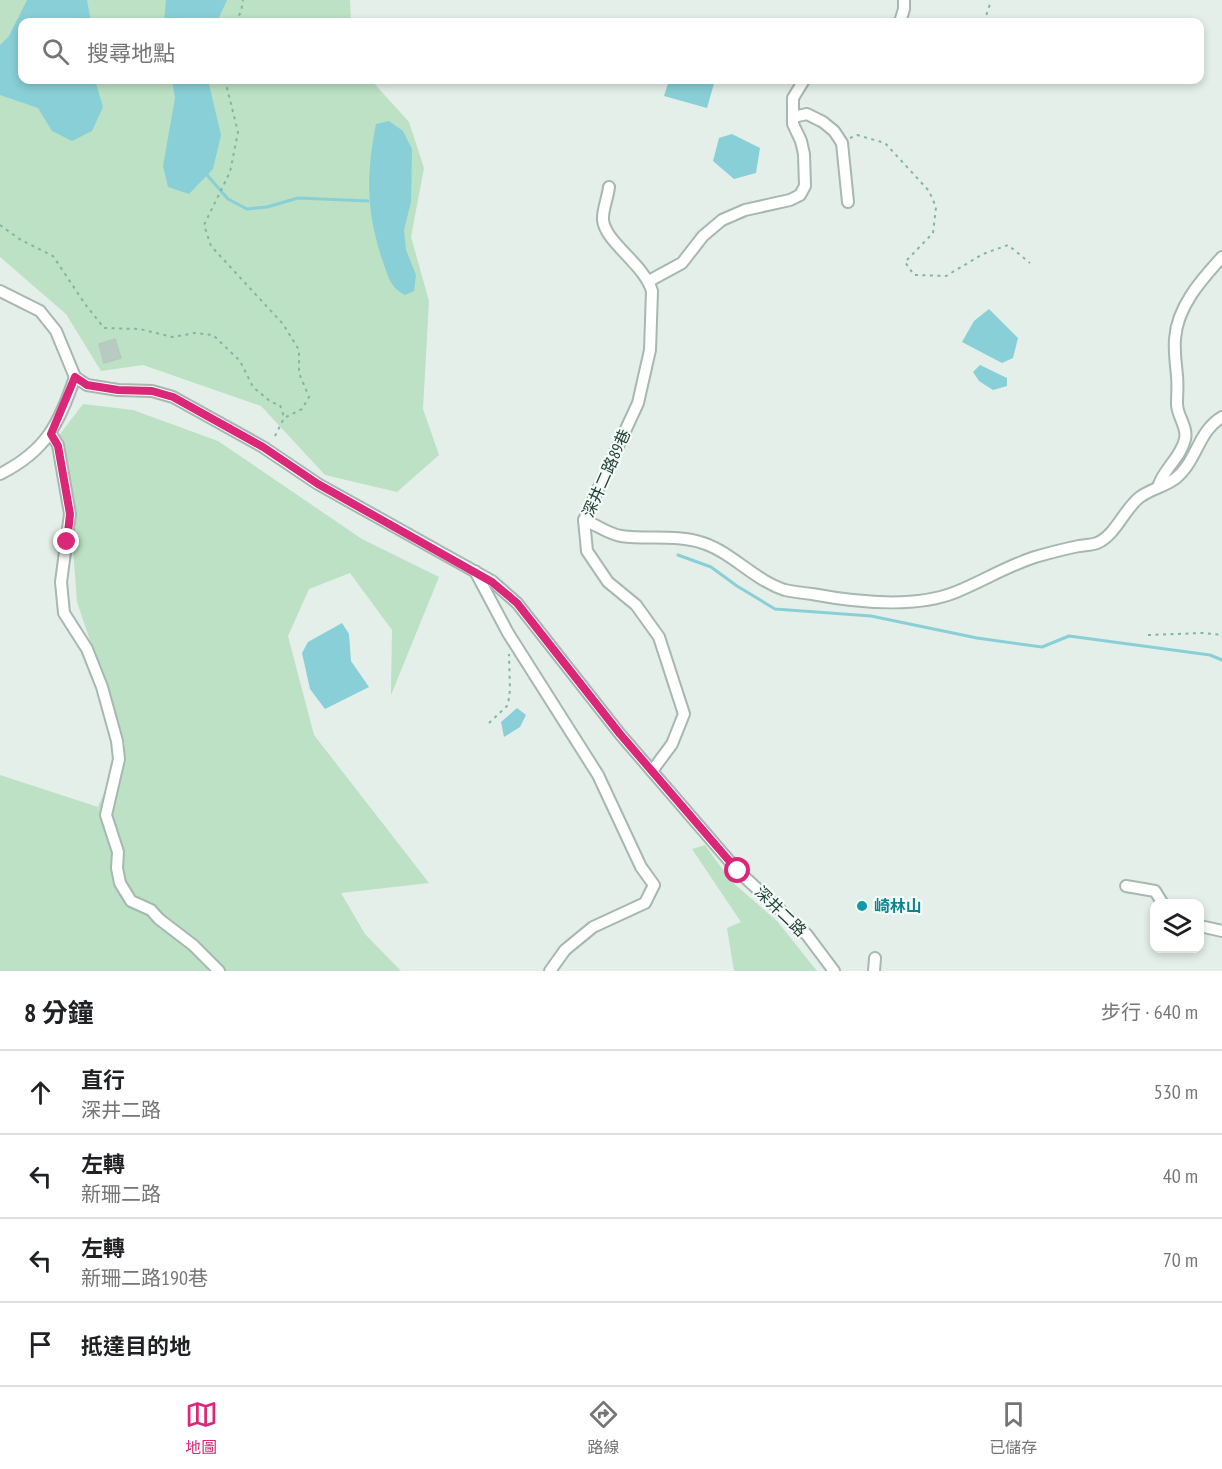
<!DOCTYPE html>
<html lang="zh-TW">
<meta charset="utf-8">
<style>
body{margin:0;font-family:"PT Sans Narrow","Noto Sans TC",sans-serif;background:#f6f6f6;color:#202124}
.controls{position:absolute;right:18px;bottom:18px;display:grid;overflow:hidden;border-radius:12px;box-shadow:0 3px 9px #0003}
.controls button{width:54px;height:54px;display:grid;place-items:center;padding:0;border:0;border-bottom:2px solid #e0e0e0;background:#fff;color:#202124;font:30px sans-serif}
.stop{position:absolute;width:18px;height:18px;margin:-14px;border:4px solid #db2777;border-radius:50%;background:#fff}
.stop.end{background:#db2777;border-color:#fff;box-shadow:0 2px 6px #0008}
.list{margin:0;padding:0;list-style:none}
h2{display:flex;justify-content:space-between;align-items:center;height:78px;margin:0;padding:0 24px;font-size:26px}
h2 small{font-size:20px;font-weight:400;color:#757577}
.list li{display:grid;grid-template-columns:39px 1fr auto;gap:18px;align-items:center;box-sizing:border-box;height:84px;padding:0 24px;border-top:2px solid #e0e0e0}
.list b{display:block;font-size:22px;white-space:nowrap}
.list p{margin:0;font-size:20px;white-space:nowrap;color:#757577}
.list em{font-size:20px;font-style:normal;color:#757577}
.icon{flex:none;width:33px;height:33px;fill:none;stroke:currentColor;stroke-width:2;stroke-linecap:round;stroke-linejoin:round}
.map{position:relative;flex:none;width:1222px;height:971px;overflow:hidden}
.search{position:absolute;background:#fff;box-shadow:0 3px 9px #0003;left:18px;right:18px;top:18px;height:66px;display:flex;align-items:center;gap:15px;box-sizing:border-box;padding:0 21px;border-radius:12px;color:#757577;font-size:22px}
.sheet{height:414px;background:#fff}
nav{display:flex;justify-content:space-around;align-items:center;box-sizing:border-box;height:84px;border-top:2px solid #e0e0e0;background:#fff;font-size:16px;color:#757577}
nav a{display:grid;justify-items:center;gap:3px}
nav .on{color:#db2777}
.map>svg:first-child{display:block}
</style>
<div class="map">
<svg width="1222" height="971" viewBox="0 0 1222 971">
<rect width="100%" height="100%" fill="#e4efe9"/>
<g fill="#bce1c4">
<path d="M0,0H350L351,22H22V80H371L409,122L424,168L411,237L429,301L423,409L439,455L397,492L325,475L261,406L143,365L101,371L66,314L0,257Z"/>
<path d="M83,404L133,410L218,441L362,539L439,577L391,695L392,630L350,573L309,589L288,636L314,735L429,883L341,893L365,934L401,971H0V775L98,807L125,744L77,602L69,494L57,438Z"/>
<path d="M705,845L731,881L777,921L817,971H734L727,928L741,922L692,849Z"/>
</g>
<g fill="#89cfd7">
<path d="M27,0H87L91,22H22V80H95L103,107L92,131L72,141L52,131L38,108L0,95V45L9,36Z"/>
<path d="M166,0H227L217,22H164Z"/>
<path d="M172,80H208L221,135L213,169L189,194L168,187L163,166L175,98Z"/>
<path d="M669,80H715L707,108L664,96Z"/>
<path d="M389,121L403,131L412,149L411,202L404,230L406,250L416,275L414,291L405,295C390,287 389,278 383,262C366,213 366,174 376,124Z"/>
<path d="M732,134L760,148L756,173L734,179L713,161L719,138Z"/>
<path d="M989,309L1018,338L1013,358L1002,363L962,342L974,321Z"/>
<path d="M980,365L1007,378V386L993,390L979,381L973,372Z"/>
<path d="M342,623L349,634L351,661L369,687L325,709L310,689L302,653L308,642Z"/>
<path d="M517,708L526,715L520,727L504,737L501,722Z"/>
</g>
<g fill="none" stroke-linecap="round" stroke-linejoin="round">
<g stroke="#89cfd7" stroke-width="3">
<path d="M207,175L228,199L247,209L267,207L298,198L368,201"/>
<path d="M678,555L711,567L737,586L775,609L871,616L977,638L1042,647L1069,636L1210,655L1222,660"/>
</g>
</g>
<path fill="#b9cac2" stroke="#b6c9c0" stroke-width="1.5" d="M115,339L121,358L104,363L99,344Z"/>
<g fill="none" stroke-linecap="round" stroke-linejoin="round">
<g stroke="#a6b8b0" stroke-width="14">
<g id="minor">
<path d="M900,22L904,9V0"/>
<path d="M793,117V98L804,80"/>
<path d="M609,187C608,197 602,211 603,220C605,242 644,264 652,291L650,350L638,403L584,520L587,551L608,582L636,605L659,637L684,714L672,744L652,771"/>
<path d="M649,281L682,263L703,236L722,220L745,210L790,200L800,195L805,186L804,154L801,141L793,124V117L807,114L823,122L834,131L842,143L848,202"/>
<path d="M0,291L40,311L56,331L75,377"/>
<path d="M75,377L87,385L118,390L152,391L173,397L263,447L318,484L492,581L517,603L620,734L738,871L807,935L834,971"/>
<path d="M51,434L58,445L70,514L61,582L64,613L87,649L102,687L117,741L119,759L106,815L118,852L117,868L120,883L131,901L151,910L159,919L193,945L219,971"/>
<path d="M0,474C46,451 59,424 75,377"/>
<path d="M1158,487C1163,469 1181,458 1185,439C1188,427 1177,416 1177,404C1177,395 1178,385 1177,376C1176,364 1174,352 1175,339C1177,307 1201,280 1222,257"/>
<path d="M584,520C597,525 608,534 621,536C648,540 676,534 703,543C733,553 754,580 785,590C794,592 803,593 812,594C855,602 914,609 956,592C983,581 1007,566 1035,557C1049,553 1064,549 1079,546C1085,545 1092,545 1097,543C1116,535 1124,509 1140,497C1151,489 1166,486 1176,478C1197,461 1198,431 1222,417"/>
<path d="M475,571L508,633L598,775L641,867L654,885L645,903L593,927L565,950L550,971"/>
<path d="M1126,886L1155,891L1163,904"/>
<path d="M1200,926L1222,931"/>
<path d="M874,971L875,958"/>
</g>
</g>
<g stroke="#82b5a2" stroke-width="2" stroke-dasharray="3 4.5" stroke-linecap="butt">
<path d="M235,22L241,12L243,0"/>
<path d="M926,22L929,21L936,22"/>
<path d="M984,22L990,4"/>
<path d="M225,80L238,132L230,172L204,225L211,246L283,324L299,350V373L309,397L302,409L284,418L273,440"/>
<path d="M978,80L979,86"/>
<path d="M850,138L857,135L885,143L929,191L936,207L933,233L905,262L914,275L946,276L983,254L1008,245L1030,263"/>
<path d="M0,225L21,240L53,256L85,304L104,328L140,329L172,337L195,333L213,335L240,361L253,387L271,402L280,405L284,417"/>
<path d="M1148,635L1203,633L1222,635"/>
<path d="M489,723L508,705L510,690L509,654"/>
</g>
<use href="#minor" stroke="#fff" stroke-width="10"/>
</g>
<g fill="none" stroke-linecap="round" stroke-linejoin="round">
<path stroke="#db2777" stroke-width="8" d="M67,542L70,514L58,446L51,434L75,377L87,385L118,390L152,391L173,397L263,447L318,484L492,582L517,603L620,734L738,871"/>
</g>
<circle fill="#0f9aa8" stroke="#f5fbf8" stroke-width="2" cx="862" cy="906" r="6"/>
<g text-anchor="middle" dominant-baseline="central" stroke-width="4.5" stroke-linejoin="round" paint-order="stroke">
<g font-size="16" fill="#224238" stroke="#f5fbf8">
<text transform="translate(606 473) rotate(-66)">深井二路89巷</text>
<text transform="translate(781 911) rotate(44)">深井二路</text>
</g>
<g font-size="16" font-weight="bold" fill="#0d838f" stroke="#f5fbf8" text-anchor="start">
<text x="874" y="906">崎林山</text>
</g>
</g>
</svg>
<div class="controls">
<button><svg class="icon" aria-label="layers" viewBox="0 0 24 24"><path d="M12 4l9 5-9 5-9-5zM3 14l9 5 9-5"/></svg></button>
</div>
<div class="stop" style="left:738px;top:871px"></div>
<div class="stop end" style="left:67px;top:542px"></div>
<div class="search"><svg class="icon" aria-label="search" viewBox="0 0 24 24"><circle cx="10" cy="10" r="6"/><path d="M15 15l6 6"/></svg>搜尋地點</div>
</div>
<section class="sheet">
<h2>8 分鐘<small>步行 · 640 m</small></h2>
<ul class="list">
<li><svg class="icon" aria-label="ahead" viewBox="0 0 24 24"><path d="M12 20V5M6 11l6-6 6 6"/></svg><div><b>直行</b><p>深井二路</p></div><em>530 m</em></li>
<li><svg class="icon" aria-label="left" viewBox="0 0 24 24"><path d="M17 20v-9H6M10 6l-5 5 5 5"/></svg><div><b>左轉</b><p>新珊二路</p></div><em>40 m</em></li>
<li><svg class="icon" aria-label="left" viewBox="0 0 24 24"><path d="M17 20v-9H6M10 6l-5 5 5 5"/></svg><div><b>左轉</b><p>新珊二路190巷</p></div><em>70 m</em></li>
<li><svg class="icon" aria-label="arrive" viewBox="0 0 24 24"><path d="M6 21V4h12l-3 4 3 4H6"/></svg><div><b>抵達目的地</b></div></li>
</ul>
</section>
<nav>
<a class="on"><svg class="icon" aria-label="map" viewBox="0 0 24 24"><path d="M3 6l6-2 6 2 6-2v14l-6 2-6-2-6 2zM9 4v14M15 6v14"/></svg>地圖</a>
<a><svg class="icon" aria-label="directions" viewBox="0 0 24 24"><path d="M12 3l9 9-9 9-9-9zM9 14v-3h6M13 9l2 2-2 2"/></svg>路線</a>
<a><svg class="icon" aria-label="saved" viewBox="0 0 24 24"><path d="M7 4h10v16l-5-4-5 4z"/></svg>已儲存</a>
</nav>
